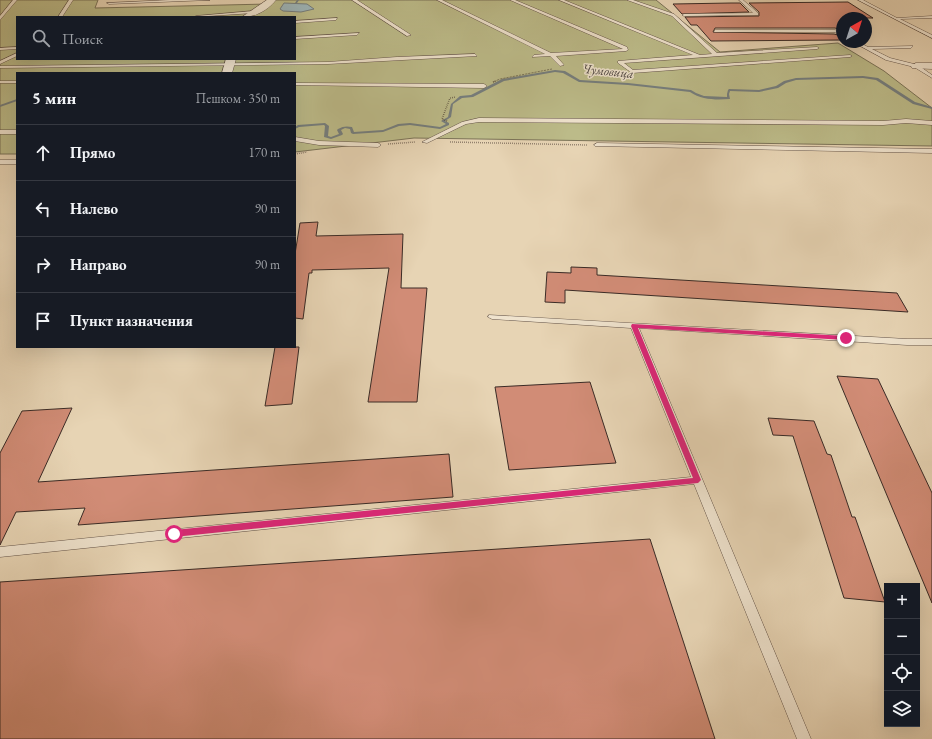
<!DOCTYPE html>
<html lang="ru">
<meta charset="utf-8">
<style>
body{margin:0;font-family:"EB Garamond",serif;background:#242831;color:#f1f3f6}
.controls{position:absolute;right:12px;bottom:12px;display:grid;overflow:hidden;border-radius:0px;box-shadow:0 4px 16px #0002}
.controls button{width:36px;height:36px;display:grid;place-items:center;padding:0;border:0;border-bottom:1px solid #363941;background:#171b24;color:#f1f3f6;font:20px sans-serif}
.compass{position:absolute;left:836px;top:12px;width:36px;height:36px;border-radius:50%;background:#171b24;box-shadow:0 4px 16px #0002;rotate:39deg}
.stop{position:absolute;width:12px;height:12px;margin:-9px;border:3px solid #db2777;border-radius:50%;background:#fff}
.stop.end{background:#db2777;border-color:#fff;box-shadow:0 1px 4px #0008}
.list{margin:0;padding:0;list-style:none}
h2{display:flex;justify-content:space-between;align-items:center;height:52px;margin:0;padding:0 16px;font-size:17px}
h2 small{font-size:13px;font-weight:400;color:#9ea1a6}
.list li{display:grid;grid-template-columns:26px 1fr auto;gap:12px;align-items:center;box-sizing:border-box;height:56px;padding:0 16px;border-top:1px solid #363941}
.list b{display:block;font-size:15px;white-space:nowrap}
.list em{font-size:13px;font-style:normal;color:#9ea1a6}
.icon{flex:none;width:22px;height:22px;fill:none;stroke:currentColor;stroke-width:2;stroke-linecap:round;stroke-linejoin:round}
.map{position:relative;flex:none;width:932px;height:739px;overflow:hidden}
.search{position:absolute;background:#171b24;box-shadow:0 4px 16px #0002;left:16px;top:16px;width:280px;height:44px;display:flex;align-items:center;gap:10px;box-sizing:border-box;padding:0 14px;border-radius:0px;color:#9ea1a6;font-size:15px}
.panel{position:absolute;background:#171b24;box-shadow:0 4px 16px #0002;left:16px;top:72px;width:280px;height:276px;border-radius:0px}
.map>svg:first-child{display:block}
</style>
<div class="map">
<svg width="932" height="739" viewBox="0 0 932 739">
<rect width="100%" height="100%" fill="#e7d4b4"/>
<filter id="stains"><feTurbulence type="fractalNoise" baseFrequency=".005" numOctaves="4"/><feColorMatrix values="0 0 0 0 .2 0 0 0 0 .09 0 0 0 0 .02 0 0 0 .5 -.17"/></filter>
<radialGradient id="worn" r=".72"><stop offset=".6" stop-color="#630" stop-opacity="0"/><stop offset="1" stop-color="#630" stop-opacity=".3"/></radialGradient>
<path fill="#bcbb89" stroke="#7b7358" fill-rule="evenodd" d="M0,0H98L95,8L268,4V0H656L720,52L838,43L884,71L932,108V146L414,138L295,152V73H17V154H0ZM17,17H295V59H17Z"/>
<path fill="#9db5b9" stroke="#757e7e" d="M284,3L307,4L314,9L301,12L283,11L280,9Z"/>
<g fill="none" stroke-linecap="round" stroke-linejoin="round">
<g fill="#757e7e" fill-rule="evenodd">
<path d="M297,0H299L297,3H295Z"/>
<path d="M555,70L565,71L580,80L628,83L691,90L696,93L704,96L727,97V94L728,90L729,89L759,90L776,86L784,81L796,78L863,76L878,78L915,102L932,107V109L913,104L876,80L863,78L796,80L786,83L778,88L759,92L730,91L729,94L730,99C716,100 702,100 690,92L628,85L579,82L563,73L555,72L504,81L473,97L462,98L453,104L451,117L445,121L449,123V125L440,129L410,125L399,126L383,132L353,134L351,133L350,129L345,128L341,130L343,134L342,135L331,139L324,137L325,126L324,125L299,127L295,129V127L298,125L325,123L329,126L328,136L331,137L339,134L337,130L338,129C343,126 347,126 352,127L354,132L383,130L398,124L410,123L440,127L446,124L441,121L448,117L451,104L460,96L471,95L502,79Z"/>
<path d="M17,99V101L0,107V105Z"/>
</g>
</g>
<g fill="#d18c76" stroke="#3a2b26">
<path d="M848,2L873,18H842V30L835,28H715L713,32L834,34L842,36V40L711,41L697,25H691L685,17L759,16V12L749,3Z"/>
<path d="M731,3H740L749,12L682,14L673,4Z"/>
<path d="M318,222L316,236L403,234L401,288H427L417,402H368L389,268L312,270V273H309L303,319L295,318V254L300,223Z"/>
<path d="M571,267L597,268V275L897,293L908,312L565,290V303L545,302L547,272L571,273Z"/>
<path d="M275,347H299L292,404L265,406Z"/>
<path d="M837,376L878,379L932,493V603Z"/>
<path d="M590,382L616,463L509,470L495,387Z"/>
<path d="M72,408L38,482L449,454L453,497L78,525L85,508L16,512L0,545V453L22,411Z"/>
<path d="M768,418L814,421L827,454L831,455L852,517H855L885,602L844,598L793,436L773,435Z"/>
<path d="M650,539L715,739H0V582Z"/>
</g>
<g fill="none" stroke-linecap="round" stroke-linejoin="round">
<g stroke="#65554a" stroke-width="1">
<g id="lane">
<path d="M13,0H17L0,20V16Z"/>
<path d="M69,0H73L62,17H58Z"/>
<path d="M170,0H210L109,4L107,3Z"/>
<path d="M352,0H357L411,35L407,36Z"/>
<path d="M437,0H442L551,53L623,49L510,0H515L627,47L628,50L626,51L556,56L564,65L560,66L550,56L532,57L534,55L545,54Z"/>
<path d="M559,0H564L700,55L712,54L672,16L627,0H633L674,14L717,53L817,47L819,48L817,49L624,63L633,70L850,55L852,56L850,57L632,73L618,63V61L693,55Z"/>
<path d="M739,0H743L758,13V15L684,16L682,15L684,14L753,13Z"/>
<path d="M858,0H863L897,18L932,16V18L900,19L932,35V38Z"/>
<path d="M254,11L253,13L194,17L196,16Z"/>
<path d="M337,18L336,20L295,23V21Z"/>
<path d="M715,30H835L842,32V35L834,32H714Z"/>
<path d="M359,33L357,35L295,39V37Z"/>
<path d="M853,42H858L868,47L913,46L911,48L872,49L890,58L918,65L932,75V78L914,67L886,60Z"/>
<path d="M17,47V49L0,50V48Z"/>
<path d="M17,53V56L0,64V61Z"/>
<path d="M475,54L477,56L328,64L0,68V66L328,62L397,57Z"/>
<rect x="0" y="81" width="17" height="2"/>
<path d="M295,83L484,84L487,86L484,88L295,85Z"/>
<path d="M479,118L883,121L906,119L932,121V125L906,123L883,125L479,122L466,124L427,143L422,142L462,122Z"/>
<rect x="0" y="130" width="17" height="4"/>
<path d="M295,137L319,141L378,143L381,145L378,147L319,145L295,141Z"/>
<path d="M597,143L932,149V153L595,146L594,145Z"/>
<rect x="0" y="160" width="17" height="4"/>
<path d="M489,315L907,339H932V345H907L639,328L811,739H797L694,484L0,557V547L691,477L631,328L492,319L488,317Z"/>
</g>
</g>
<g stroke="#65554a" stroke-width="1">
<g id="street">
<path d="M267,0H276C267,11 255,17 242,17Z"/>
<path d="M226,59H236L232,73H222Z"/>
<path d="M916,63H932V69L912,68L911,66Z"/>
</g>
</g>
<path stroke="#3a2b26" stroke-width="1" stroke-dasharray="0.5 1" stroke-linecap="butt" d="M493,82L500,79L552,69"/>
<g stroke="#3a2b26" stroke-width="1.5" stroke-dasharray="0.5 1.5" stroke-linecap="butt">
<path d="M493,82L496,81"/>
<path d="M447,121L442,119L450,98L456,97"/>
<path d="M450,142L587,145"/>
<path d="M388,144L415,142"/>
<path d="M295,154L307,152"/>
</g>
<use href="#lane" fill="#efe3ce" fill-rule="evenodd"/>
<use href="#street" fill="#efe3ce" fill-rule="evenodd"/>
</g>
<path fill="#db2777" d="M632,324L846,336L850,338L846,340L638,328L701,480L698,483L174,537L170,534L174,530L693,478L631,326Z"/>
<g text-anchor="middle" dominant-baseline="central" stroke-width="3" stroke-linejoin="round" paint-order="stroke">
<g font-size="13" font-style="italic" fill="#4e4743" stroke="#efe3ce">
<text transform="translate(608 71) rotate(6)">Чумовица</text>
</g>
</g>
<rect width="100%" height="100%" filter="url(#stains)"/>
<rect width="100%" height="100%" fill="url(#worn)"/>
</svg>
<div class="controls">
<button>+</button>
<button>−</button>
<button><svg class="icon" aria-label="locate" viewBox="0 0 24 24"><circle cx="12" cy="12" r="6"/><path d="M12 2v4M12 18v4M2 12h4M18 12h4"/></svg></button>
<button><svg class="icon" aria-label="layers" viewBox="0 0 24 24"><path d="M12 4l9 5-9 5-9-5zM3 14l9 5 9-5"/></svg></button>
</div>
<svg class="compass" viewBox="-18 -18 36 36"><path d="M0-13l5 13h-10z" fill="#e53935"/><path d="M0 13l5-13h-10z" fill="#9ea1a6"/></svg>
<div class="stop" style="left:174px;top:534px"></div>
<div class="stop end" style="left:846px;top:338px"></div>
<div class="search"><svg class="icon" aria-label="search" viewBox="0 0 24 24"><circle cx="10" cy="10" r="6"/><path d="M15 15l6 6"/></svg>Поиск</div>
<section class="panel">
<h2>5 мин<small>Пешком · 350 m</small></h2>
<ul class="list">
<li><svg class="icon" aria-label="ahead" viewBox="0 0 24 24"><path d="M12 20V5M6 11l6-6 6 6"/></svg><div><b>Прямо</b></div><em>170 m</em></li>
<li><svg class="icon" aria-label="left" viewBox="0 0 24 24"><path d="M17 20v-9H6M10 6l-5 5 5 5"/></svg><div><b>Налево</b></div><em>90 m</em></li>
<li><svg class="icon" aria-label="right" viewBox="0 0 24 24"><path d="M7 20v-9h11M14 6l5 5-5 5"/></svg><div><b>Направо</b></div><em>90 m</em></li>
<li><svg class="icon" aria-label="arrive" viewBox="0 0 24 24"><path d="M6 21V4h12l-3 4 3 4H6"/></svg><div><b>Пункт назначения</b></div></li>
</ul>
</section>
</div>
